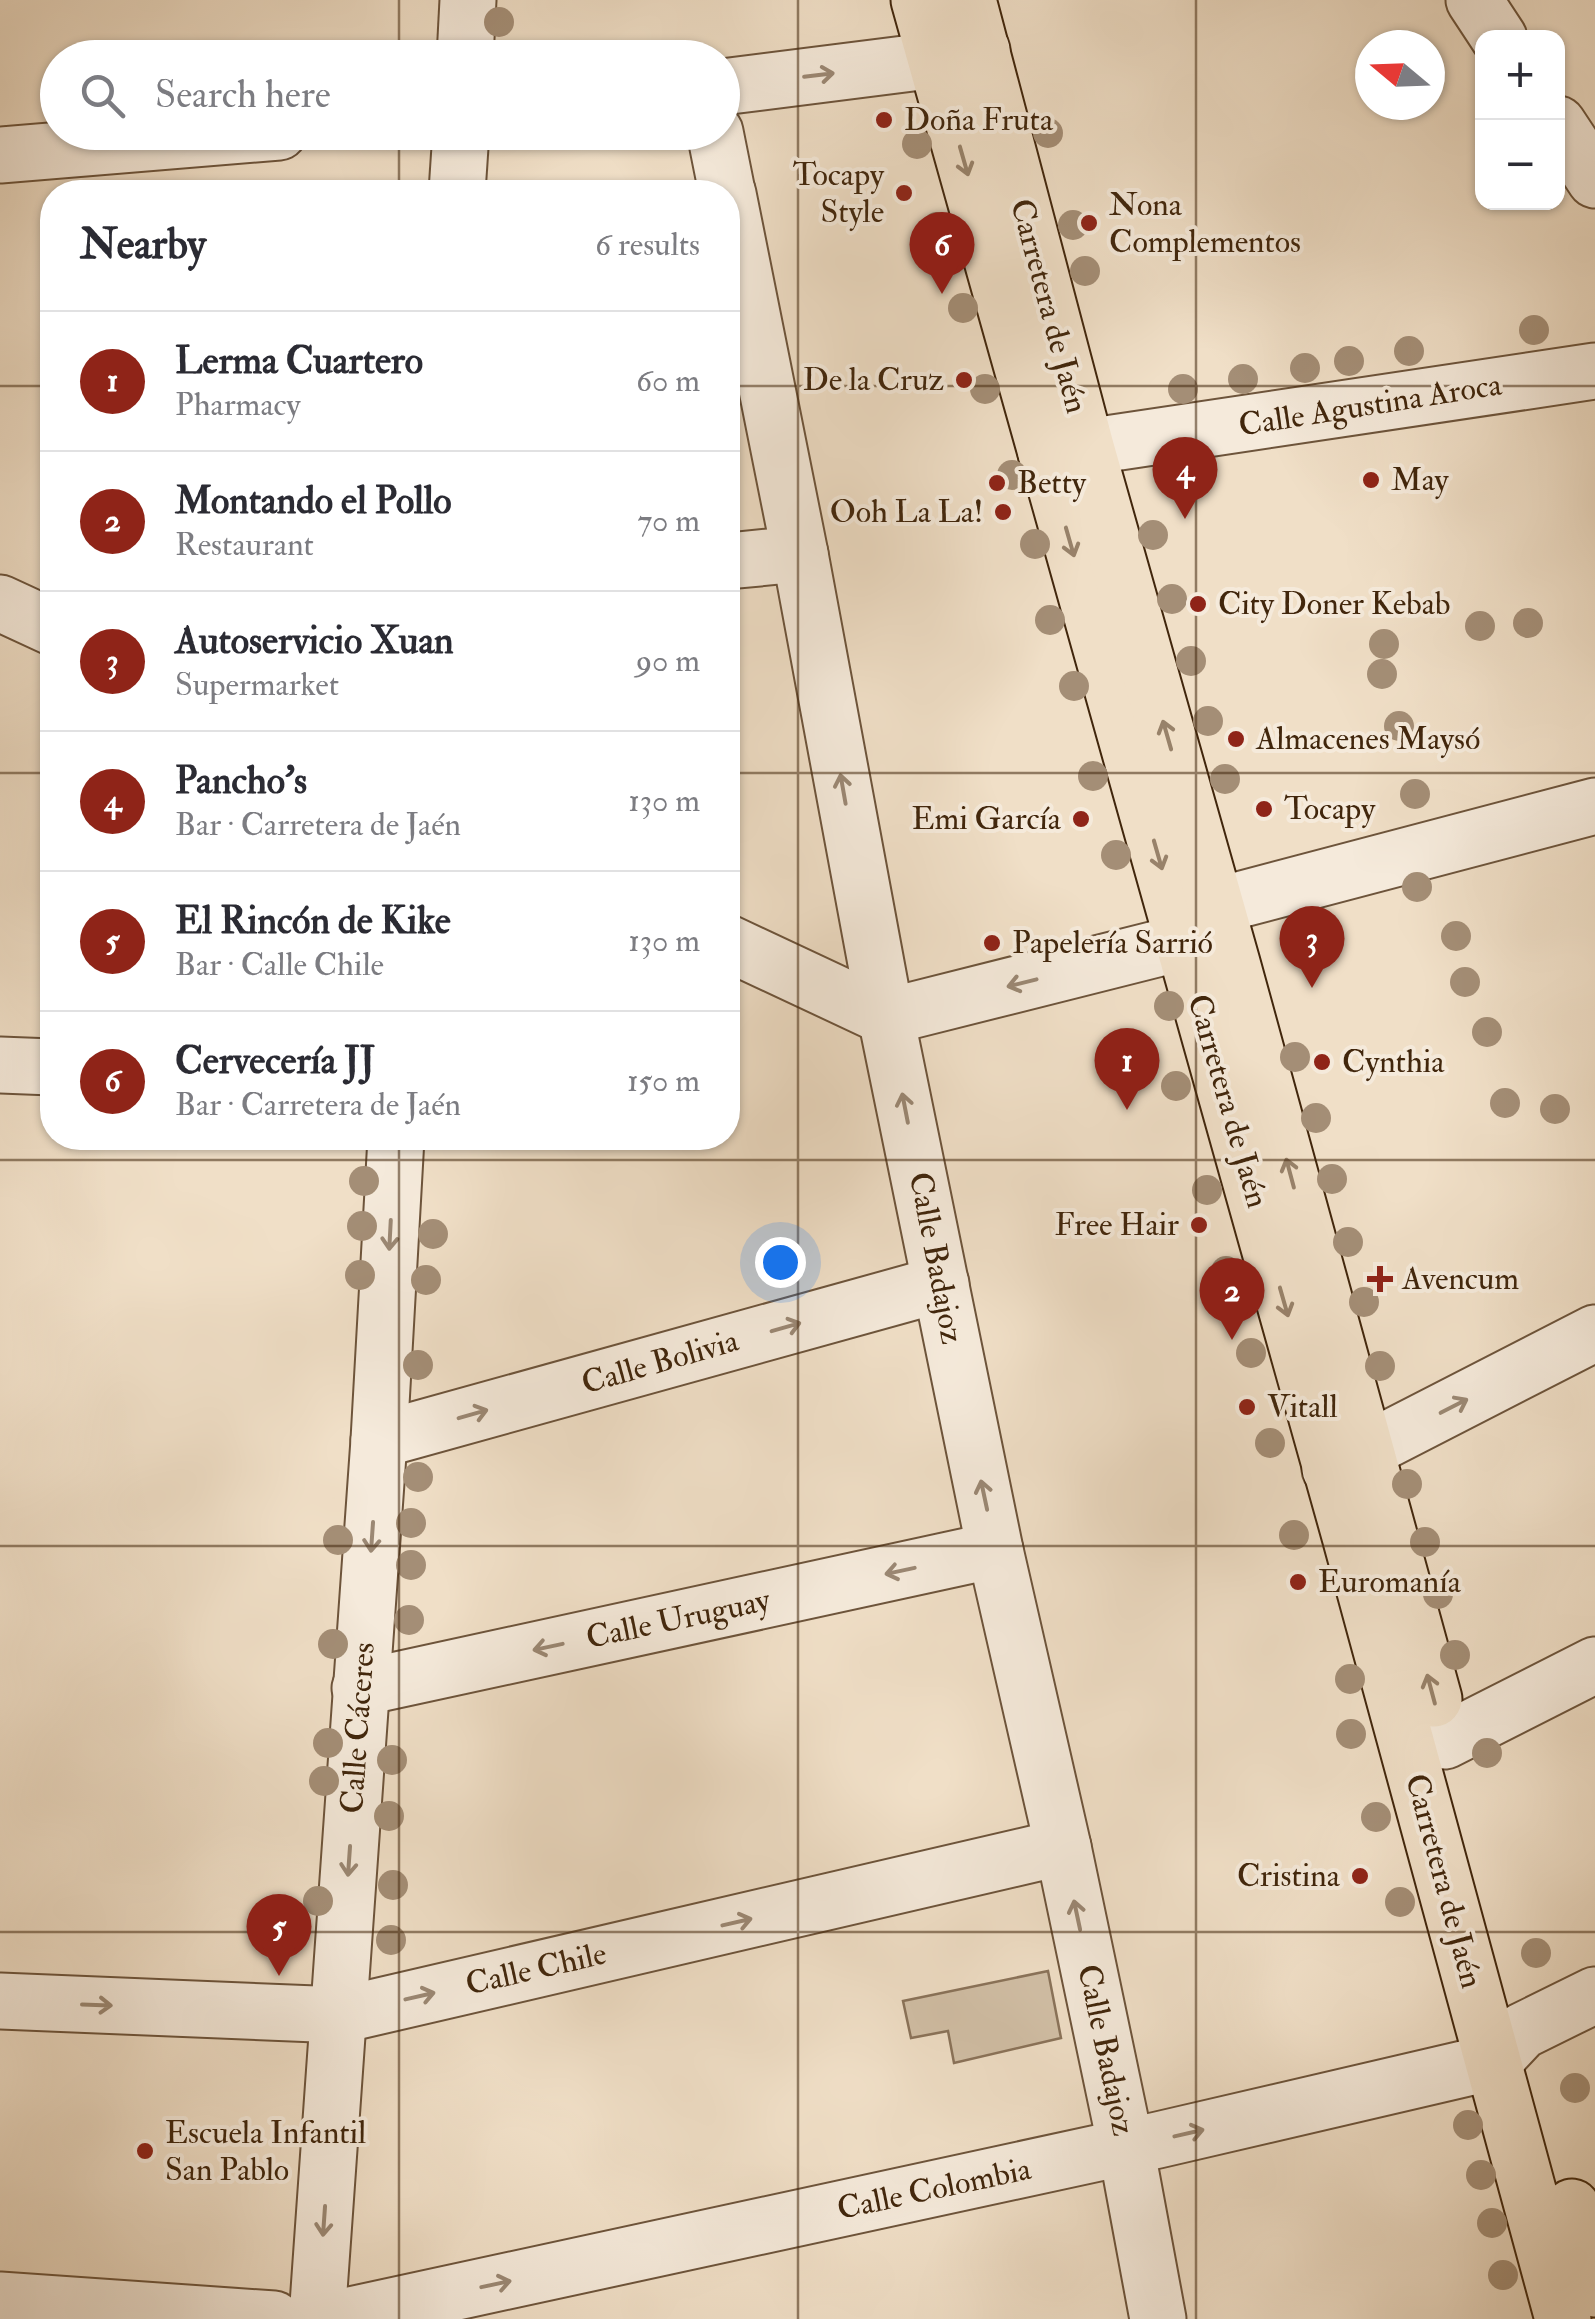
<!DOCTYPE html>
<meta charset="utf-8">
<style>
body{margin:0;font-family:"IM FELL Double Pica",serif;background:#f7f7f7;color:#2b2b33}
.controls{position:absolute;right:30px;top:30px;display:grid;overflow:hidden;border-radius:20px;box-shadow:0 2px 8px #0004}
.controls button{width:90px;height:90px;display:grid;place-items:center;padding:0;border:0;border-bottom:2px solid #e1e1e2;background:#fff;color:#2b2b33;font:50px sans-serif}
.compass{position:absolute;left:1355px;top:30px;width:90px;height:90px;border-radius:50%;background:#fff;box-shadow:0 2px 8px #0004;rotate:289deg}
.you{position:absolute;left:780px;top:1262px;width:35px;height:35px;margin:-25px;border:8px solid #fff;border-radius:50%;background:#1a73e8;box-shadow:0 0 0 15px #1a73e833}
.badge{display:grid;place-items:center;width:65px;height:65px;border-radius:50%;background:#8f2418;color:#fff;font-size:32px;font-weight:700}
.pin{position:absolute;translate:-50% -82px;filter:drop-shadow(0 2px 5px #0008)}
.pin::after{content:'';position:absolute;top:52px;width:35px;height:30px;background:inherit;clip-path:polygon(0 0,100% 0,50% 100%)}
.list{margin:0;padding:0;list-style:none}
h2{display:flex;justify-content:space-between;align-items:center;height:130px;margin:0;padding:0 40px;font-size:42px}
h2 small{font-size:32px;font-weight:400;color:#7c7c81}
.list li{display:grid;grid-template-columns:65px 1fr auto;gap:30px;align-items:center;box-sizing:border-box;height:140px;padding:0 40px;border-top:2px solid #e1e1e2}
.list b{display:block;font-size:38px;white-space:nowrap}
.list p{margin:0;font-size:32px;white-space:nowrap;color:#7c7c81}
.list em{font-size:32px;font-style:normal;color:#7c7c81}
.icon{flex:none;width:55px;height:55px;fill:none;stroke:currentColor;stroke-width:2;stroke-linecap:round;stroke-linejoin:round}
.map{position:relative;flex:none;width:1595px;height:2319px;overflow:hidden}
.search{position:absolute;background:#fff;box-shadow:0 2px 8px #0004;left:40px;top:40px;width:700px;height:110px;display:flex;align-items:center;gap:25px;box-sizing:border-box;padding:0 35px;border-radius:55px;color:#7c7c81;font-size:38px}
.panel{position:absolute;background:#fff;box-shadow:0 2px 8px #0004;left:40px;top:180px;width:700px;height:970px;border-radius:40px}
.map>svg:first-child{display:block}
</style>
<div class="map">
<svg width="1595" height="2319" viewBox="0 0 1595 2319">
<rect width="100%" height="100%" fill="#f0dfc7"/>
<filter id="stains"><feTurbulence type="fractalNoise" baseFrequency=".002" numOctaves="4"/><feColorMatrix values="0 0 0 0 .2 0 0 0 0 .09 0 0 0 0 .02 0 0 0 .5 -.17"/></filter>
<radialGradient id="worn" r=".72"><stop offset=".6" stop-color="#630" stop-opacity="0"/><stop offset="1" stop-color="#630" stop-opacity=".3"/></radialGradient>
<path fill="#d2c0a7" stroke="#8a735a" stroke-width="2.5" d="M1048,1971L1061,2038L954,2063L948,2031L911,2038L903,2001Z"/>
<g fill="none" stroke-linecap="round" stroke-linejoin="round">
<g stroke="#6d543b" stroke-width="59">
<g id="minor">
<path d="M1474,0L1499,38"/>
<path d="M465,58L468,0"/>
<path d="M722,87L936,60L982,50"/>
<path d="M1558,124L1595,180"/>
<path d="M715,132L727,192"/>
<path d="M0,155L279,132"/>
<path d="M457,192L461,132"/>
<path d="M728,194L800,554L886,1017L995,1550L1063,1847L1126,2147L1158,2319"/>
<path d="M1046,453L1595,371"/>
<path d="M728,561L800,554"/>
<path d="M0,603L52,627"/>
<path d="M1216,906L1595,806"/>
<path d="M728,943L886,1017L1184,942L1225,960"/>
<path d="M0,1065L52,1067"/>
<path d="M379,1440L941,1284"/>
<path d="M1330,1469L1595,1333"/>
<path d="M360,1688L995,1550"/>
<path d="M1445,1741L1595,1665"/>
<path d="M0,2001L341,2015L1063,1847"/>
<path d="M0,2300L274,2319"/>
<path d="M317,2319L379,1440L396,1138"/>
<path d="M332,2319L1158,2140L1493,2062L1522,2031L1595,1995"/>
</g>
</g>
<g stroke="#41260c" stroke-width="59">
<g id="major">
<path d="M919,0L1350,1536L1563,2319"/>
<path d="M968,0L1086,447L1232,963L1434,1699"/>
<path d="M1572,2207L1595,2289"/>
</g>
</g>
<use href="#minor" stroke="#f5eadb" stroke-width="55"/>
<use href="#major" stroke="#f0dfc7" stroke-width="55"/>
</g>
<g fill="#a48e76">
<circle cx="499" cy="22" r="15"/>
<circle cx="1048" cy="133" r="15"/>
<circle cx="917" cy="144" r="15"/>
<circle cx="1073" cy="225" r="15"/>
<circle cx="937" cy="227" r="15"/>
<circle cx="1085" cy="271" r="15"/>
<circle cx="963" cy="308" r="15"/>
<circle cx="1534" cy="330" r="15"/>
<circle cx="1409" cy="351" r="15"/>
<circle cx="1349" cy="361" r="15"/>
<circle cx="1305" cy="368" r="15"/>
<circle cx="1243" cy="379" r="15"/>
<circle cx="985" cy="389" r="15"/>
<circle cx="1183" cy="389" r="15"/>
<circle cx="1012" cy="475" r="15"/>
<circle cx="1153" cy="535" r="15"/>
<circle cx="1035" cy="544" r="15"/>
<circle cx="1172" cy="599" r="15"/>
<circle cx="1050" cy="620" r="15"/>
<circle cx="1528" cy="623" r="15"/>
<circle cx="1480" cy="626" r="15"/>
<circle cx="1384" cy="644" r="15"/>
<circle cx="1191" cy="661" r="15"/>
<circle cx="1382" cy="674" r="15"/>
<circle cx="1074" cy="686" r="15"/>
<circle cx="1208" cy="721" r="15"/>
<circle cx="1399" cy="726" r="15"/>
<circle cx="1093" cy="776" r="15"/>
<circle cx="1225" cy="779" r="15"/>
<circle cx="1415" cy="794" r="15"/>
<circle cx="1116" cy="855" r="15"/>
<circle cx="1417" cy="887" r="15"/>
<circle cx="1456" cy="936" r="15"/>
<circle cx="1465" cy="982" r="15"/>
<circle cx="1169" cy="1006" r="15"/>
<circle cx="1487" cy="1032" r="15"/>
<circle cx="1295" cy="1057" r="15"/>
<circle cx="1176" cy="1086" r="15"/>
<circle cx="1505" cy="1103" r="15"/>
<circle cx="1555" cy="1109" r="15"/>
<circle cx="1316" cy="1118" r="15"/>
<circle cx="1332" cy="1179" r="15"/>
<circle cx="364" cy="1181" r="15"/>
<circle cx="1207" cy="1190" r="15"/>
<circle cx="362" cy="1226" r="15"/>
<circle cx="433" cy="1234" r="15"/>
<circle cx="1348" cy="1242" r="15"/>
<circle cx="1226" cy="1271" r="15"/>
<circle cx="360" cy="1275" r="15"/>
<circle cx="426" cy="1280" r="15"/>
<circle cx="1364" cy="1302" r="15"/>
<circle cx="1251" cy="1353" r="15"/>
<circle cx="418" cy="1365" r="15"/>
<circle cx="1380" cy="1366" r="15"/>
<circle cx="1270" cy="1443" r="15"/>
<circle cx="418" cy="1477" r="15"/>
<circle cx="1407" cy="1484" r="15"/>
<circle cx="411" cy="1523" r="15"/>
<circle cx="1294" cy="1535" r="15"/>
<circle cx="338" cy="1540" r="15"/>
<circle cx="1425" cy="1542" r="15"/>
<circle cx="411" cy="1565" r="15"/>
<circle cx="1438" cy="1594" r="15"/>
<circle cx="409" cy="1620" r="15"/>
<circle cx="333" cy="1644" r="15"/>
<circle cx="1455" cy="1655" r="15"/>
<circle cx="1350" cy="1679" r="15"/>
<circle cx="1351" cy="1734" r="15"/>
<circle cx="328" cy="1743" r="15"/>
<circle cx="1487" cy="1753" r="15"/>
<circle cx="392" cy="1760" r="15"/>
<circle cx="324" cy="1781" r="15"/>
<circle cx="389" cy="1816" r="15"/>
<circle cx="1376" cy="1817" r="15"/>
<circle cx="393" cy="1885" r="15"/>
<circle cx="318" cy="1901" r="15"/>
<circle cx="1400" cy="1902" r="15"/>
<circle cx="391" cy="1940" r="15"/>
<circle cx="1536" cy="1953" r="15"/>
<circle cx="1575" cy="2088" r="15"/>
<circle cx="1468" cy="2125" r="15"/>
<circle cx="1481" cy="2175" r="15"/>
<circle cx="1492" cy="2223" r="15"/>
<circle cx="1503" cy="2275" r="15"/>
</g>
<defs><path id="oneway-shaft" d="M-6 0H5M1.5-3L5.5 0L1.5 3" fill="none" stroke-width="1.6" stroke-linecap="round" stroke-linejoin="round" transform="scale(2.5)"/></defs>
<g stroke="#9b8874">
<use href="#oneway-shaft" transform="translate(819 75) rotate(-7)"/>
<use href="#oneway-shaft" transform="translate(843 789) rotate(-100)"/>
<use href="#oneway-shaft" transform="translate(1022 983) rotate(166)"/>
<use href="#oneway-shaft" transform="translate(905 1108) rotate(-101)"/>
<use href="#oneway-shaft" transform="translate(390 1235) rotate(93)"/>
<use href="#oneway-shaft" transform="translate(786 1327) rotate(-16)"/>
<use href="#oneway-shaft" transform="translate(1454 1406) rotate(-27)"/>
<use href="#oneway-shaft" transform="translate(473 1414) rotate(-16)"/>
<use href="#oneway-shaft" transform="translate(984 1495) rotate(-102)"/>
<use href="#oneway-shaft" transform="translate(372 1537) rotate(94)"/>
<use href="#oneway-shaft" transform="translate(900 1571) rotate(168)"/>
<use href="#oneway-shaft" transform="translate(548 1647) rotate(168)"/>
<use href="#oneway-shaft" transform="translate(349 1861) rotate(94)"/>
<use href="#oneway-shaft" transform="translate(1077 1915) rotate(-102)"/>
<use href="#oneway-shaft" transform="translate(737 1922) rotate(-13)"/>
<use href="#oneway-shaft" transform="translate(420 1996) rotate(-13)"/>
<use href="#oneway-shaft" transform="translate(97 2005) rotate(2)"/>
<use href="#oneway-shaft" transform="translate(1189 2133) rotate(-13)"/>
<use href="#oneway-shaft" transform="translate(324 2221) rotate(94)"/>
<use href="#oneway-shaft" transform="translate(496 2284) rotate(-12)"/>
</g>
<g stroke="#98826a">
<use href="#oneway-shaft" transform="translate(964 161) rotate(74)"/>
<use href="#oneway-shaft" transform="translate(1070 542) rotate(74)"/>
<use href="#oneway-shaft" transform="translate(1167 735) rotate(-106)"/>
<use href="#oneway-shaft" transform="translate(1158 855) rotate(74)"/>
<use href="#oneway-shaft" transform="translate(1290 1173) rotate(-105)"/>
<use href="#oneway-shaft" transform="translate(1284 1302) rotate(74)"/>
<use href="#oneway-shaft" transform="translate(1431 1689) rotate(-105)"/>
</g>
<path fill="none" stroke="#41260c" stroke-width="2.5" stroke-opacity="0.55" d="M399,0V58M798,0V2319M1196,0V2319M399,132V192M0,386H52M728,386H1595M0,773H52M728,773H1595M399,1138V2319M0,1160H1595M0,1546H1595M0,1932H1595"/>
<g fill="#8f2418" stroke="#f5eadb" stroke-width="4">
<circle cx="884" cy="120" r="10"/>
<circle cx="904" cy="193" r="10"/>
<circle cx="1089" cy="223" r="10"/>
<circle cx="964" cy="380" r="10"/>
<circle cx="1371" cy="480" r="10"/>
<circle cx="997" cy="483" r="10"/>
<circle cx="1003" cy="512" r="10"/>
<circle cx="1198" cy="604" r="10"/>
<circle cx="1236" cy="739" r="10"/>
<circle cx="1264" cy="809" r="10"/>
<circle cx="1081" cy="819" r="10"/>
<circle cx="992" cy="943" r="10"/>
<circle cx="1322" cy="1062" r="10"/>
<circle cx="1199" cy="1225" r="10"/>
<path d="M1375 1264h10v10h10v10h-10v10h-10v-10h-10v-10h10z"/>
<circle cx="1247" cy="1407" r="10"/>
<circle cx="1298" cy="1582" r="10"/>
<circle cx="1360" cy="1876" r="10"/>
<circle cx="145" cy="2151" r="10"/>
</g>
<g text-anchor="middle" dominant-baseline="central" stroke-width="8" stroke-linejoin="round" paint-order="stroke">
<g font-size="32" fill="#41260c" stroke="#f5eadb" text-anchor="start">
<text x="904" y="120">Doña Fruta</text>
<text x="884" y="175" text-anchor="end">Tocapy<tspan x="884" dy="37">Style</tspan></text>
<text x="1109" y="205">Nona<tspan x="1109" dy="37">Complementos</tspan></text>
<text x="944" y="380" text-anchor="end">De la Cruz</text>
<text x="1391" y="480">May</text>
<text x="1017" y="483">Betty</text>
<text x="983" y="512" text-anchor="end">Ooh La La!</text>
<text x="1218" y="604">City Doner Kebab</text>
<text x="1256" y="739">Almacenes Maysó</text>
<text x="1284" y="809">Tocapy</text>
<text x="1061" y="819" text-anchor="end">Emi García</text>
<text x="1012" y="943">Papelería Sarrió</text>
<text x="1342" y="1062">Cynthia</text>
<text x="1179" y="1225" text-anchor="end">Free Hair</text>
<text x="1402" y="1279">Avencum</text>
<text x="1267" y="1407">Vitall</text>
<text x="1318" y="1582">Euromanía</text>
<text x="1340" y="1876" text-anchor="end">Cristina</text>
<text x="165" y="2133">Escuela Infantil<tspan x="165" dy="37">San Pablo</tspan></text>
</g>
<g font-size="32" fill="#41260c" stroke="#f5eadb">
<text transform="translate(1049 306) rotate(75)">Carretera de Jaén</text>
<text transform="translate(1370 405) rotate(-9)">Calle Agustina Aroca</text>
<text transform="translate(1228 1101) rotate(74)">Carretera de Jaén</text>
<text transform="translate(936 1258) rotate(79)">Calle Badajoz</text>
<text transform="translate(660 1362) rotate(-16)">Calle Bolivia</text>
<text transform="translate(678 1619) rotate(-12)">Calle Uruguay</text>
<text transform="translate(358 1728) rotate(-86)">Calle Cáceres</text>
<text transform="translate(1444 1881) rotate(75)">Carretera de Jaén</text>
<text transform="translate(536 1969) rotate(-13)">Calle Chile</text>
<text transform="translate(1106 2050) rotate(78)">Calle Badajoz</text>
<text transform="translate(934 2189) rotate(-12)">Calle Colombia</text>
</g>
</g>
<rect width="100%" height="100%" filter="url(#stains)"/>
<rect width="100%" height="100%" fill="url(#worn)"/>
</svg>
<div class="controls">
<button>+</button>
<button>−</button>
</div>
<svg class="compass" viewBox="-18 -18 36 36"><path d="M0-13l5 13h-10z" fill="#e53935"/><path d="M0 13l5-13h-10z" fill="#7c7c81"/></svg>
<div class="you"></div>
<div class="pin badge" style="left:1127px;top:1110px">1</div>
<div class="pin badge" style="left:1232px;top:1340px">2</div>
<div class="pin badge" style="left:1312px;top:988px">3</div>
<div class="pin badge" style="left:1185px;top:519px">4</div>
<div class="pin badge" style="left:279px;top:1976px">5</div>
<div class="pin badge" style="left:942px;top:294px">6</div>
<div class="search"><svg class="icon" aria-label="search" viewBox="0 0 24 24"><circle cx="10" cy="10" r="6"/><path d="M15 15l6 6"/></svg>Search here</div>
<section class="panel">
<h2>Nearby<small>6 results</small></h2>
<ul class="list">
<li><span class="badge">1</span><div><b>Lerma Cuartero</b><p>Pharmacy</p></div><em>60 m</em></li>
<li><span class="badge">2</span><div><b>Montando el Pollo</b><p>Restaurant</p></div><em>70 m</em></li>
<li><span class="badge">3</span><div><b>Autoservicio Xuan</b><p>Supermarket</p></div><em>90 m</em></li>
<li><span class="badge">4</span><div><b>Pancho's</b><p>Bar · Carretera de Jaén</p></div><em>130 m</em></li>
<li><span class="badge">5</span><div><b>El Rincón de Kike</b><p>Bar · Calle Chile</p></div><em>130 m</em></li>
<li><span class="badge">6</span><div><b>Cervecería JJ</b><p>Bar · Carretera de Jaén</p></div><em>150 m</em></li>
</ul>
</section>
</div>
